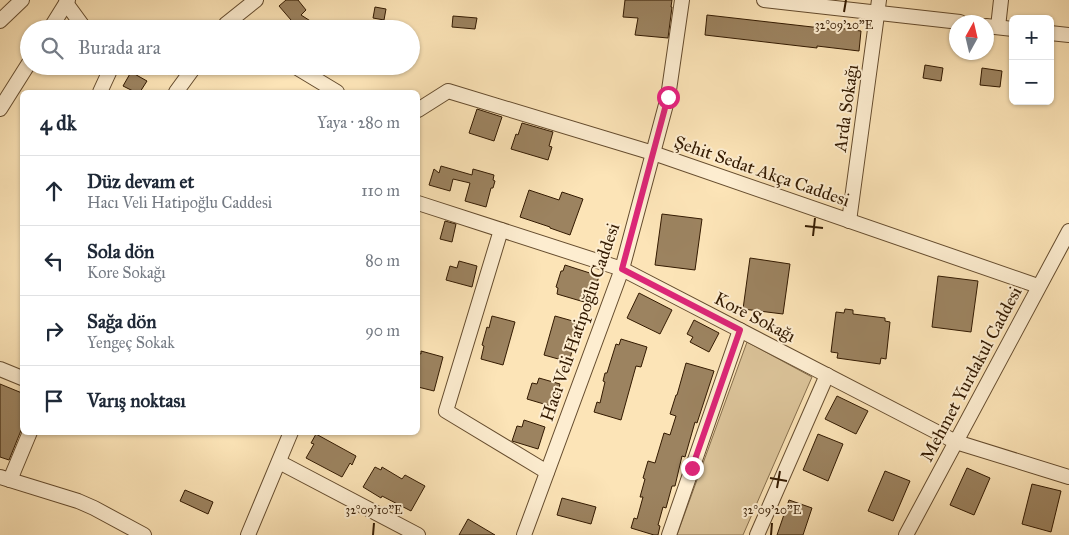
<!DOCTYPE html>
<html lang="tr">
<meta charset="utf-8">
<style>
body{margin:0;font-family:"IM FELL Great Primer",serif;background:#f6f6f7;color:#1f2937}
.controls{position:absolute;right:15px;top:15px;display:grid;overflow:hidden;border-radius:8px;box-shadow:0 1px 4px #0004}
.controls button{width:45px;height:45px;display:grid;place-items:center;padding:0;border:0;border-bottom:1px solid #e0e1e3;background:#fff;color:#1f2937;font:25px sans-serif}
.compass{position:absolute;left:949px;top:15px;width:45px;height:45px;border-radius:50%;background:#fff;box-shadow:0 1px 4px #0004;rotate:8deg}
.stop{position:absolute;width:15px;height:15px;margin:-11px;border:4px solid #db2777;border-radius:50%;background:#fff}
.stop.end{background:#db2777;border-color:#fff;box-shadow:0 1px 5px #0008}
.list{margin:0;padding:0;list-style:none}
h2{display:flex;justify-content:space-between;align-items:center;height:65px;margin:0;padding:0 20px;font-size:21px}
h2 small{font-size:16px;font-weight:400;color:#747a83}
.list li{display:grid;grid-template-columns:32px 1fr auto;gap:15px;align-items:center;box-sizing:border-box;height:70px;padding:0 20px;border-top:1px solid #e0e1e3}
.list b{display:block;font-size:19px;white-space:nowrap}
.list p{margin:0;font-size:16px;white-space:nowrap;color:#747a83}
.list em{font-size:16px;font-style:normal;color:#747a83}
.icon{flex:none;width:28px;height:28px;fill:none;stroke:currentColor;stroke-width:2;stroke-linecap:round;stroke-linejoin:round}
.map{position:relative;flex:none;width:1069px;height:535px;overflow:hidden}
.search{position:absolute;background:#fff;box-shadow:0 1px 4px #0004;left:20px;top:20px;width:400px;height:55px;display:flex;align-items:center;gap:12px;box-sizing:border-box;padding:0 18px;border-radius:28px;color:#747a83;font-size:19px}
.panel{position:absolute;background:#fff;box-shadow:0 1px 4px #0004;left:20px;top:90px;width:400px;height:345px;border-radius:8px}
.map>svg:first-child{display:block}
</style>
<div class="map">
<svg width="1069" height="535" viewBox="0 0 1069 535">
<rect width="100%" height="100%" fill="#fce4b7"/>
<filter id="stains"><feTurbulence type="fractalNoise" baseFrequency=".004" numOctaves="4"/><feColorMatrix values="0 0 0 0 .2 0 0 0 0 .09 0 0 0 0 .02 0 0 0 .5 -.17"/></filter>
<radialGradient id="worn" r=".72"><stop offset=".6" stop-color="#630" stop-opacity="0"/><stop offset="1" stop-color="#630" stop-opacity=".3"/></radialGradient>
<path fill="#dac298" stroke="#866e4c" d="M747,342L812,377L743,535H677Z"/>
<g fill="#9c8360" stroke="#331a01">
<path d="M286,0H298L306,10L301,15L323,29H299L297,27L279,6Z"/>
<path d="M625,0H672L671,7H672L668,38L635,35L638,18L623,17Z"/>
<path d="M375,7L386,9L384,20L373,18Z"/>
<path d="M707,15L830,29V27L861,31L859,51L817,46V48L705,35Z"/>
<path d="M453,16L477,18L475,29L452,27Z"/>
<path d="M925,65L943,68L941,81L923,78Z"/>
<path d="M982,68L1002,71L1000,87L980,85Z"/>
<path d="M131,72L147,81L140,92H135L123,86Z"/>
<path d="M477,109L502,117L494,141L469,133Z"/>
<path d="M522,123L553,132L549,146L552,147L548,160L511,149L516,134L518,135Z"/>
<path d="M441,166L472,175L473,169L494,175L493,180L495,181L493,188H491L486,207L465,201L470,183L453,179L450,191L429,185L434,169L439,173Z"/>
<path d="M529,190L559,200L562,192L583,199L570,235L550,228V227L520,217Z"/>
<path d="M662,214L702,219L695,270L655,265Z"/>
<path d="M445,221L456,224L452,242L440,239Z"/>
<path d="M750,258L790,264L783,314L743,309Z"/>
<path d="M459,261L477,266L472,287L446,280L450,266L457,268Z"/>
<path d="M565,265L599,276L597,283H599L595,299L593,298L591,304L557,294L558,288L556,287L561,271H563Z"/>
<path d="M938,276L978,281L971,332L932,327Z"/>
<path d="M639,293L672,310L660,334L627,318Z"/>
<path d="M845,309L853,310V314L885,318V321L890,322L886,359L881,358L880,364L837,358L838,353L831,352L836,312L844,313Z"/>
<path d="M492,316L515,322L503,365L481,359L484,346L482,345L487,327L489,328Z"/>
<path d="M555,316L580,323L569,362L544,355Z"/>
<path d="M694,320L719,333L709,352L690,342L693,337L687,334Z"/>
<path d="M621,339L647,347L641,367L636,366L621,420L594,412L597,402L600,403L605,382L603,381L605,373H607L616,344L619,345Z"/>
<path d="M421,351L443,357L434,391L418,387V353L421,354Z"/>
<path d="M686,363L714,371L697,423L695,422L685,457L682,456L675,486H672L666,508L663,507L658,525L660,526L658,535H654L631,528L634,518L637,519L643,497H640L645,479L643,478L648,461L655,463L664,433L670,435L676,416L670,414L676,395H677Z"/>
<path d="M539,378L560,384L554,407L527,399L532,383L537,384Z"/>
<path d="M0,384L22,393V428L9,460L0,457Z"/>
<path d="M837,396L868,411L856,434L825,419Z"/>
<path d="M524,420L545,427L538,449L512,441L517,426L522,427Z"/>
<path d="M316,434L356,456L352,465L350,463L342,477L306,458L314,444L311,443Z"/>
<path d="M818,434L843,444L828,481L803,470Z"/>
<path d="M375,467L381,470L382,467L402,479L405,475L425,486L411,511L382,496L381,498L363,487Z"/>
<path d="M967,468L990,478L974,515L950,505Z"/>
<path d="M885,471L910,481L893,521L868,511Z"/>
<path d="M1032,484L1061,491L1051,532L1022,524Z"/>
<path d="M185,490L213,502L208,514L180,501Z"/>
<path d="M562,498L596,507L591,524L557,515Z"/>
<path d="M789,500L812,508L803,535H777Z"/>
<path d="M468,519L495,535H459Z"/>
</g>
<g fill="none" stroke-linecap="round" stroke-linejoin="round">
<g stroke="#654c2e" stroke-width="16">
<g id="minor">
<path d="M764,0L960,22"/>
<path d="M66,3L85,29"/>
<path d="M0,21L22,0"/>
<path d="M986,26L1013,29"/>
<path d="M998,27L1001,0"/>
<path d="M50,29L68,0"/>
<path d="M222,29L226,24L256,0"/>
<path d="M1050,33L1069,35"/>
<path d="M294,66L337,92"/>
<path d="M100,92L112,66"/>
<path d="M176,92L195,66"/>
<path d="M0,109L29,63"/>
<path d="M418,110L448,91L653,153L1038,286"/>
<path d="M418,203L622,269L956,442L1069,477"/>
<path d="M849,221L879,0"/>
<path d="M501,230L446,411L547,472"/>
<path d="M0,369L22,378"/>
<path d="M279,462L418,535"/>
<path d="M0,477L78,501L94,508L144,535"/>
<path d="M10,480L30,432"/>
<path d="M248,535L291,432"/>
<path d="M524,535L622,269L668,97L682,0"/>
<path d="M669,535L740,330"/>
<path d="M757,535L827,375"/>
<path d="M906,535L1069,231"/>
</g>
</g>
<use href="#minor" stroke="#fdedd0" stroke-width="14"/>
</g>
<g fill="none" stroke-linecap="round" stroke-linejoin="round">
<path stroke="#db2777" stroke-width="6" d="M668,97L622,269L740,330L692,468"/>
</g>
<path fill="none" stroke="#331a01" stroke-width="2" d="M844,12L846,0M805,226L823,228M813,236L815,218M770,478L787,481M777,488L780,471M373,535L374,523M771,535L772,523"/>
<g text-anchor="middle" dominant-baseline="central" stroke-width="4" stroke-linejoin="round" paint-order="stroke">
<g font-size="18" fill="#331a01" stroke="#fdedd0">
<text transform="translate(846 108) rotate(-82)">Arda Sokağı</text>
<text transform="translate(762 171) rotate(19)">Şehit Sedat Akça Caddesi</text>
<text transform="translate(755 317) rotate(27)">Kore Sokağı</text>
<text transform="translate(580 322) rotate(-71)">Hacı Veli Hatipoğlu Caddesi</text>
<text transform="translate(971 374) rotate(-62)">Mehmet Yurdakul Caddesi</text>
</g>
</g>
<g font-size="12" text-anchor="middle" fill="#331a01" stroke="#fdedd0" stroke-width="4" stroke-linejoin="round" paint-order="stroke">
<text x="844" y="29">32°09'20"E</text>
<text x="374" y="514">32°09'10"E</text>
<text x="772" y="514">32°09'20"E</text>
</g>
<rect width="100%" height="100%" filter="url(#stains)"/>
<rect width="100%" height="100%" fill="url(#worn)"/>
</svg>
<div class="controls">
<button>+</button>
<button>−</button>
</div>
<svg class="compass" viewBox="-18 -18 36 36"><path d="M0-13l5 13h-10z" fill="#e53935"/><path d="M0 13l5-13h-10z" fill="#747a83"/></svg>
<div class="stop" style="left:668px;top:97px"></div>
<div class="stop end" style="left:692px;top:468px"></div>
<div class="search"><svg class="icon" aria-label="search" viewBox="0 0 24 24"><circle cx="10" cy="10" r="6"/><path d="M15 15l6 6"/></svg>Burada ara</div>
<section class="panel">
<h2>4 dk<small>Yaya · 280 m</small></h2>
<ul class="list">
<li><svg class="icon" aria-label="ahead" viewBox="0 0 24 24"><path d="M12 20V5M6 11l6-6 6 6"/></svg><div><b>Düz devam et</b><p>Hacı Veli Hatipoğlu Caddesi</p></div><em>110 m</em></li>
<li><svg class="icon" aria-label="left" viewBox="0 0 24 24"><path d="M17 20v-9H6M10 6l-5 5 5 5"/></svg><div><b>Sola dön</b><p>Kore Sokağı</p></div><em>80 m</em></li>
<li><svg class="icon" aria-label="right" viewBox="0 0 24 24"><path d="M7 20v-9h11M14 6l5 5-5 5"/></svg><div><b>Sağa dön</b><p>Yengeç Sokak</p></div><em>90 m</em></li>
<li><svg class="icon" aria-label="arrive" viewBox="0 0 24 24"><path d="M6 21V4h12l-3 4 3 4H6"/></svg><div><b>Varış noktası</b></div></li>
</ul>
</section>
</div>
